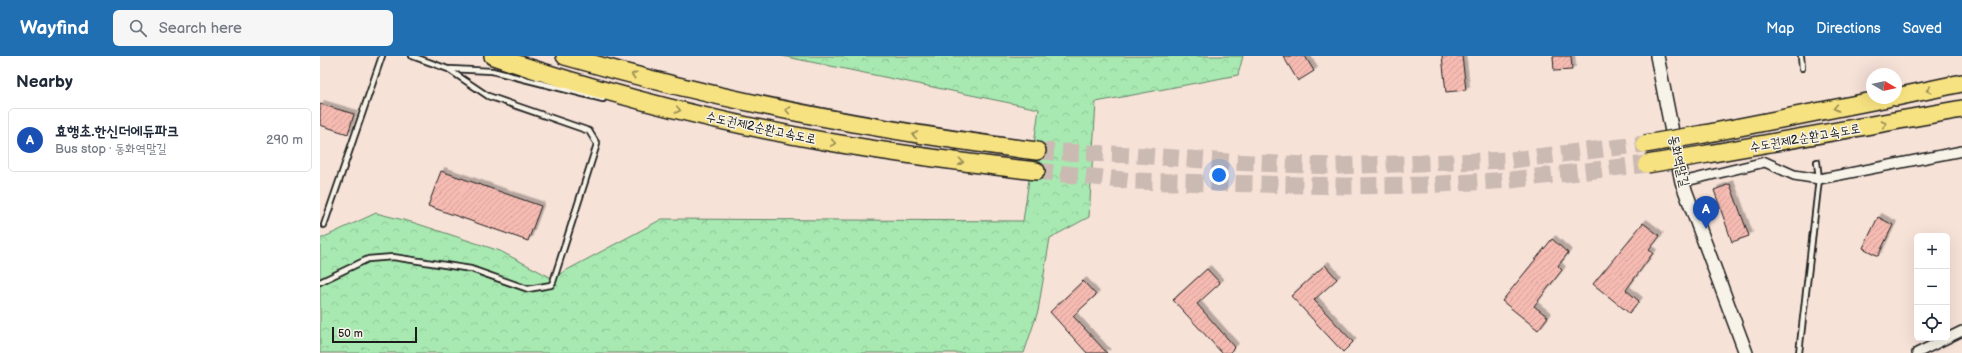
<!DOCTYPE html>
<meta charset="utf-8">
<style>
body{margin:0;font-family:"Balsamiq Sans","Poor Story",sans-serif;background:#f6f6f7;color:#1f2937}
.controls{position:absolute;right:12px;bottom:12px;display:grid;overflow:hidden;border-radius:6px;box-shadow:0 4px 16px #0002}
.controls button{width:36px;height:36px;display:grid;place-items:center;padding:0;border:0;border-bottom:1px solid #e0e1e3;background:#fff;color:#1f2937;font:20px sans-serif}
.compass{position:absolute;left:1546px;top:12px;width:36px;height:36px;border-radius:50%;background:#fff;box-shadow:0 4px 16px #0002;rotate:99deg}
.scale{position:absolute;left:12px;bottom:10px;width:85px;box-sizing:border-box;padding-left:4px;border:2px solid #1c1c1c;border-top:0;font-size:11px;line-height:14px;white-space:nowrap;color:#1c1c1c;-webkit-text-stroke:3px #f7f3e8;paint-order:stroke}
.you{position:absolute;left:899px;top:119px;width:14px;height:14px;margin:-10px;border:3px solid #fff;border-radius:50%;background:#1a73e8;box-shadow:0 0 0 6px #1a73e833}
.badge{display:grid;place-items:center;width:26px;height:26px;border-radius:50%;background:#1f6fb2;color:#fff;font-size:13px;font-weight:700}
.pin{position:absolute;translate:-50% -33px;filter:drop-shadow(0 1px 2px #0008)}
.pin::after{content:'';position:absolute;top:21px;width:14px;height:12px;background:inherit;clip-path:polygon(0 0,100% 0,50% 100%)}
.list{margin:0;padding:0;list-style:none}
h2{display:flex;justify-content:space-between;align-items:center;height:52px;margin:0;padding:0 16px;font-size:17px}
h2 small{font-size:13px;font-weight:400;color:#747a83}
.list li{display:grid;grid-template-columns:26px 1fr auto;gap:12px;align-items:center;box-sizing:border-box;height:64px;margin:0 8px 8px;padding:0 8px;border:1px solid #e0e1e3;border-radius:6px}
.list b{display:block;font-size:15px;white-space:nowrap}
.list p{margin:0;font-size:13px;white-space:nowrap;color:#747a83}
.list em{font-size:13px;font-style:normal;color:#747a83}
.icon{flex:none;width:22px;height:22px;fill:none;stroke:currentColor;stroke-width:2;stroke-linecap:round;stroke-linejoin:round}
.map{position:relative;flex:none;width:1642px;height:297px;overflow:hidden}
header{display:flex;align-items:center;gap:24px;box-sizing:border-box;height:56px;padding:0 20px;background:#1f6fb2;color:#fff}
header strong{font-size:19px}
nav{display:flex;gap:22px;margin-inline-start:auto;font-size:14px}
.search{width:280px;height:36px;background:#f6f6f7;display:flex;align-items:center;gap:10px;box-sizing:border-box;padding:0 14px;border-radius:6px;color:#747a83;font-size:15px}
main{display:flex}
aside{flex:1;background:#fff}
.map>svg:first-child{display:block}
</style>
<header>
<strong>Wayfind</strong>
<div class="search"><svg class="icon" aria-label="search" viewBox="0 0 24 24"><circle cx="10" cy="10" r="6"/><path d="M15 15l6 6"/></svg>Search here</div>
<nav><a>Map</a><a>Directions</a><a>Saved</a></nav>
</header>
<main>
<aside>
<h2>Nearby<small></small></h2>
<ul class="list">
<li><span class="badge" style="background:#1a4fb4">A</span><div><b>효행초.한신더에듀파크</b><p>Bus stop · 동화역말길</p></div><em>290 m</em></li>
</ul>
</aside>
<div class="map">
<svg width="1642" height="297" viewBox="0 0 1642 297">
<defs>
<pattern id="forest-crowns" width="20" height="18" patternUnits="userSpaceOnUse"><rect width="20" height="18" fill="#a8e9b1"/><path d="M2 6a3 3 0 1 1 6 0M12 15a3 3 0 1 1 6 0" fill="none" stroke="#90c798"/></pattern>
<pattern id="building-hatch" width="6" height="6" patternUnits="userSpaceOnUse"><rect width="6" height="6" fill="#f6bbb2"/><path d="M-1 1l2-2M0 6l6-6M5 7l2-2" fill="none" stroke="#d2a098"/></pattern>
<filter id="shadow"><feDropShadow dx="3.5" dy="-3.5" stdDeviation="0" flood-color="#0004"/></filter>
</defs>
<rect width="100%" height="100%" fill="#f7e2d8"/>
<filter id="ink" filterUnits="userSpaceOnUse"><feTurbulence type="fractalNoise" baseFrequency=".025" numOctaves="2"/><feDisplacementMap in="SourceGraphic" scale="8" xChannelSelector="R" yChannelSelector="G"/><feConvolveMatrix kernelMatrix="1 2 1 2 8 2 1 2 1" color-interpolation-filters="sRGB"/></filter>
<g filter="url(#ink)">
<path fill="url(#forest-crowns)" stroke="#628266" d="M462,0H923L918,19L776,46L769,161L730,182L718,255L704,297H0V183L56,157L95,167L180,195L232,222L342,163L703,165L719,53Z"/>
<g fill="url(#building-hatch)" stroke="#1c1c1c" filter="url(#shadow)">
<path d="M963,0H985L994,15L978,25Z"/>
<path d="M1122,0H1142L1146,34L1126,36Z"/>
<path d="M1233,0H1251L1252,14L1234,15Z"/>
<path d="M0,48L34,58L28,78L0,69Z"/>
<path d="M121,115L221,150L208,185L108,150Z"/>
<path d="M1410,128L1429,180L1412,186L1394,134Z"/>
<path d="M1558,161L1573,169L1558,200L1543,192Z"/>
<path d="M1323,167L1340,180L1329,194L1333,197L1306,234L1319,245L1309,257L1273,228Z"/>
<path d="M1232,183L1248,197L1238,210L1242,214L1214,250L1228,261L1218,274L1182,245Z"/>
<path d="M1005,209L1017,223L994,244L1033,286L1023,296L971,240Z"/>
<path d="M887,213L900,227L877,248L915,291L909,297H902L853,244Z"/>
<path d="M763,225L776,239L753,260L787,297H767L730,256Z"/>
</g>
<g fill="none" stroke-linecap="round" stroke-linejoin="round">
<g stroke="#cbbab2" stroke-width="17" stroke-dasharray="17 8" stroke-linecap="butt">
<path d="M717,95L815,99L910,106L1014,110L1191,104L1325,88"/>
<path d="M716,115L813,125L1024,130L1102,129L1190,124L1327,108"/>
</g>
<g stroke="#1c1c1c" stroke-width="8">
<g id="lane">
<path d="M1481,0L1482,12"/>
<path d="M130,13L172,15L283,43"/>
<path d="M4,169L62,0"/>
<path d="M0,226L48,203L73,201L151,213L208,233L231,229L233,226L277,88L269,75L168,40L128,13L92,0"/>
<path d="M1479,297L1499,123L1497,106"/>
</g>
</g>
<g stroke="#1c1c1c" stroke-width="12">
<g id="street">
<path d="M1362,126L1445,106L1474,119L1499,123L1642,95"/>
<path d="M1597,297L1642,275"/>
</g>
</g>
<g stroke="#1c1c1c" stroke-width="16">
<path id="secondary" d="M1337,0L1362,126L1426,297"/>
</g>
<g stroke="#1c1c1c" stroke-width="20">
<g id="highway">
<path d="M173,0C283,37 395,66 509,86C578,98 647,107 716,115"/>
<path d="M245,0C400,45 558,75 717,95"/>
<path d="M1576,41L1642,27"/>
<path d="M1384,78L1568,42"/>
<path d="M1388,98L1642,53"/>
</g>
</g>
<use href="#lane" stroke="#f7f3e8" stroke-width="4.5"/>
<use href="#street" stroke="#f7f3e8" stroke-width="9"/>
<use href="#secondary" stroke="#f7f3e8" stroke-width="13"/>
<use href="#highway" stroke="#f7e281" stroke-width="17"/>
<g stroke="#1c1c1c" stroke-width="20" stroke-linecap="butt">
<g id="highway-bridge">
<path d="M1325,88L1384,78"/>
<path d="M1327,108L1388,98"/>
</g>
</g>
<use href="#highway-bridge" stroke="#f7e281" stroke-width="17"/>
</g>
<defs><path id="oneway-chevron" d="M-2-3.5L2.5 0L-2 3.5" fill="none" stroke-width="1.6" stroke-linecap="round" stroke-linejoin="round"/></defs>
<g stroke="#948954">
<use href="#oneway-chevron" transform="translate(314 19) rotate(-165)"/>
<use href="#oneway-chevron" transform="translate(1609 34) rotate(169)"/>
<use href="#oneway-chevron" transform="translate(1516 52) rotate(169)"/>
<use href="#oneway-chevron" transform="translate(358 54) rotate(13)"/>
<use href="#oneway-chevron" transform="translate(468 54) rotate(-168)"/>
<use href="#oneway-chevron" transform="translate(1564 68) rotate(-11)"/>
<use href="#oneway-chevron" transform="translate(595 79) rotate(-171)"/>
<use href="#oneway-chevron" transform="translate(513 87) rotate(10)"/>
<use href="#oneway-chevron" transform="translate(641 106) rotate(7)"/>
</g>
</g>
<g text-anchor="middle" dominant-baseline="central" stroke-width="3" stroke-linejoin="round" paint-order="stroke">
<g font-size="13" fill="#1c1c1c" stroke="#f7f3e8">
<text transform="translate(441 72) rotate(12)">수도권제2순환고속도로</text>
<text transform="translate(1485 82) rotate(-10)">수도권제2순환고속도로</text>
<text transform="translate(1359 105) rotate(77)">동화역말길</text>
</g>
</g>
</svg>
<div class="controls">
<button>+</button>
<button>−</button>
<button><svg class="icon" aria-label="locate" viewBox="0 0 24 24"><circle cx="12" cy="12" r="6"/><path d="M12 2v4M12 18v4M2 12h4M18 12h4"/></svg></button>
</div>
<svg class="compass" viewBox="-18 -18 36 36"><path d="M0-13l5 13h-10z" fill="#e53935"/><path d="M0 13l5-13h-10z" fill="#747a83"/></svg>
<div class="scale">50 m</div>
<div class="you"></div>
<div class="pin badge" style="left:1386px;top:173px;background:#1a4fb4">A</div>
</div>
</main>
